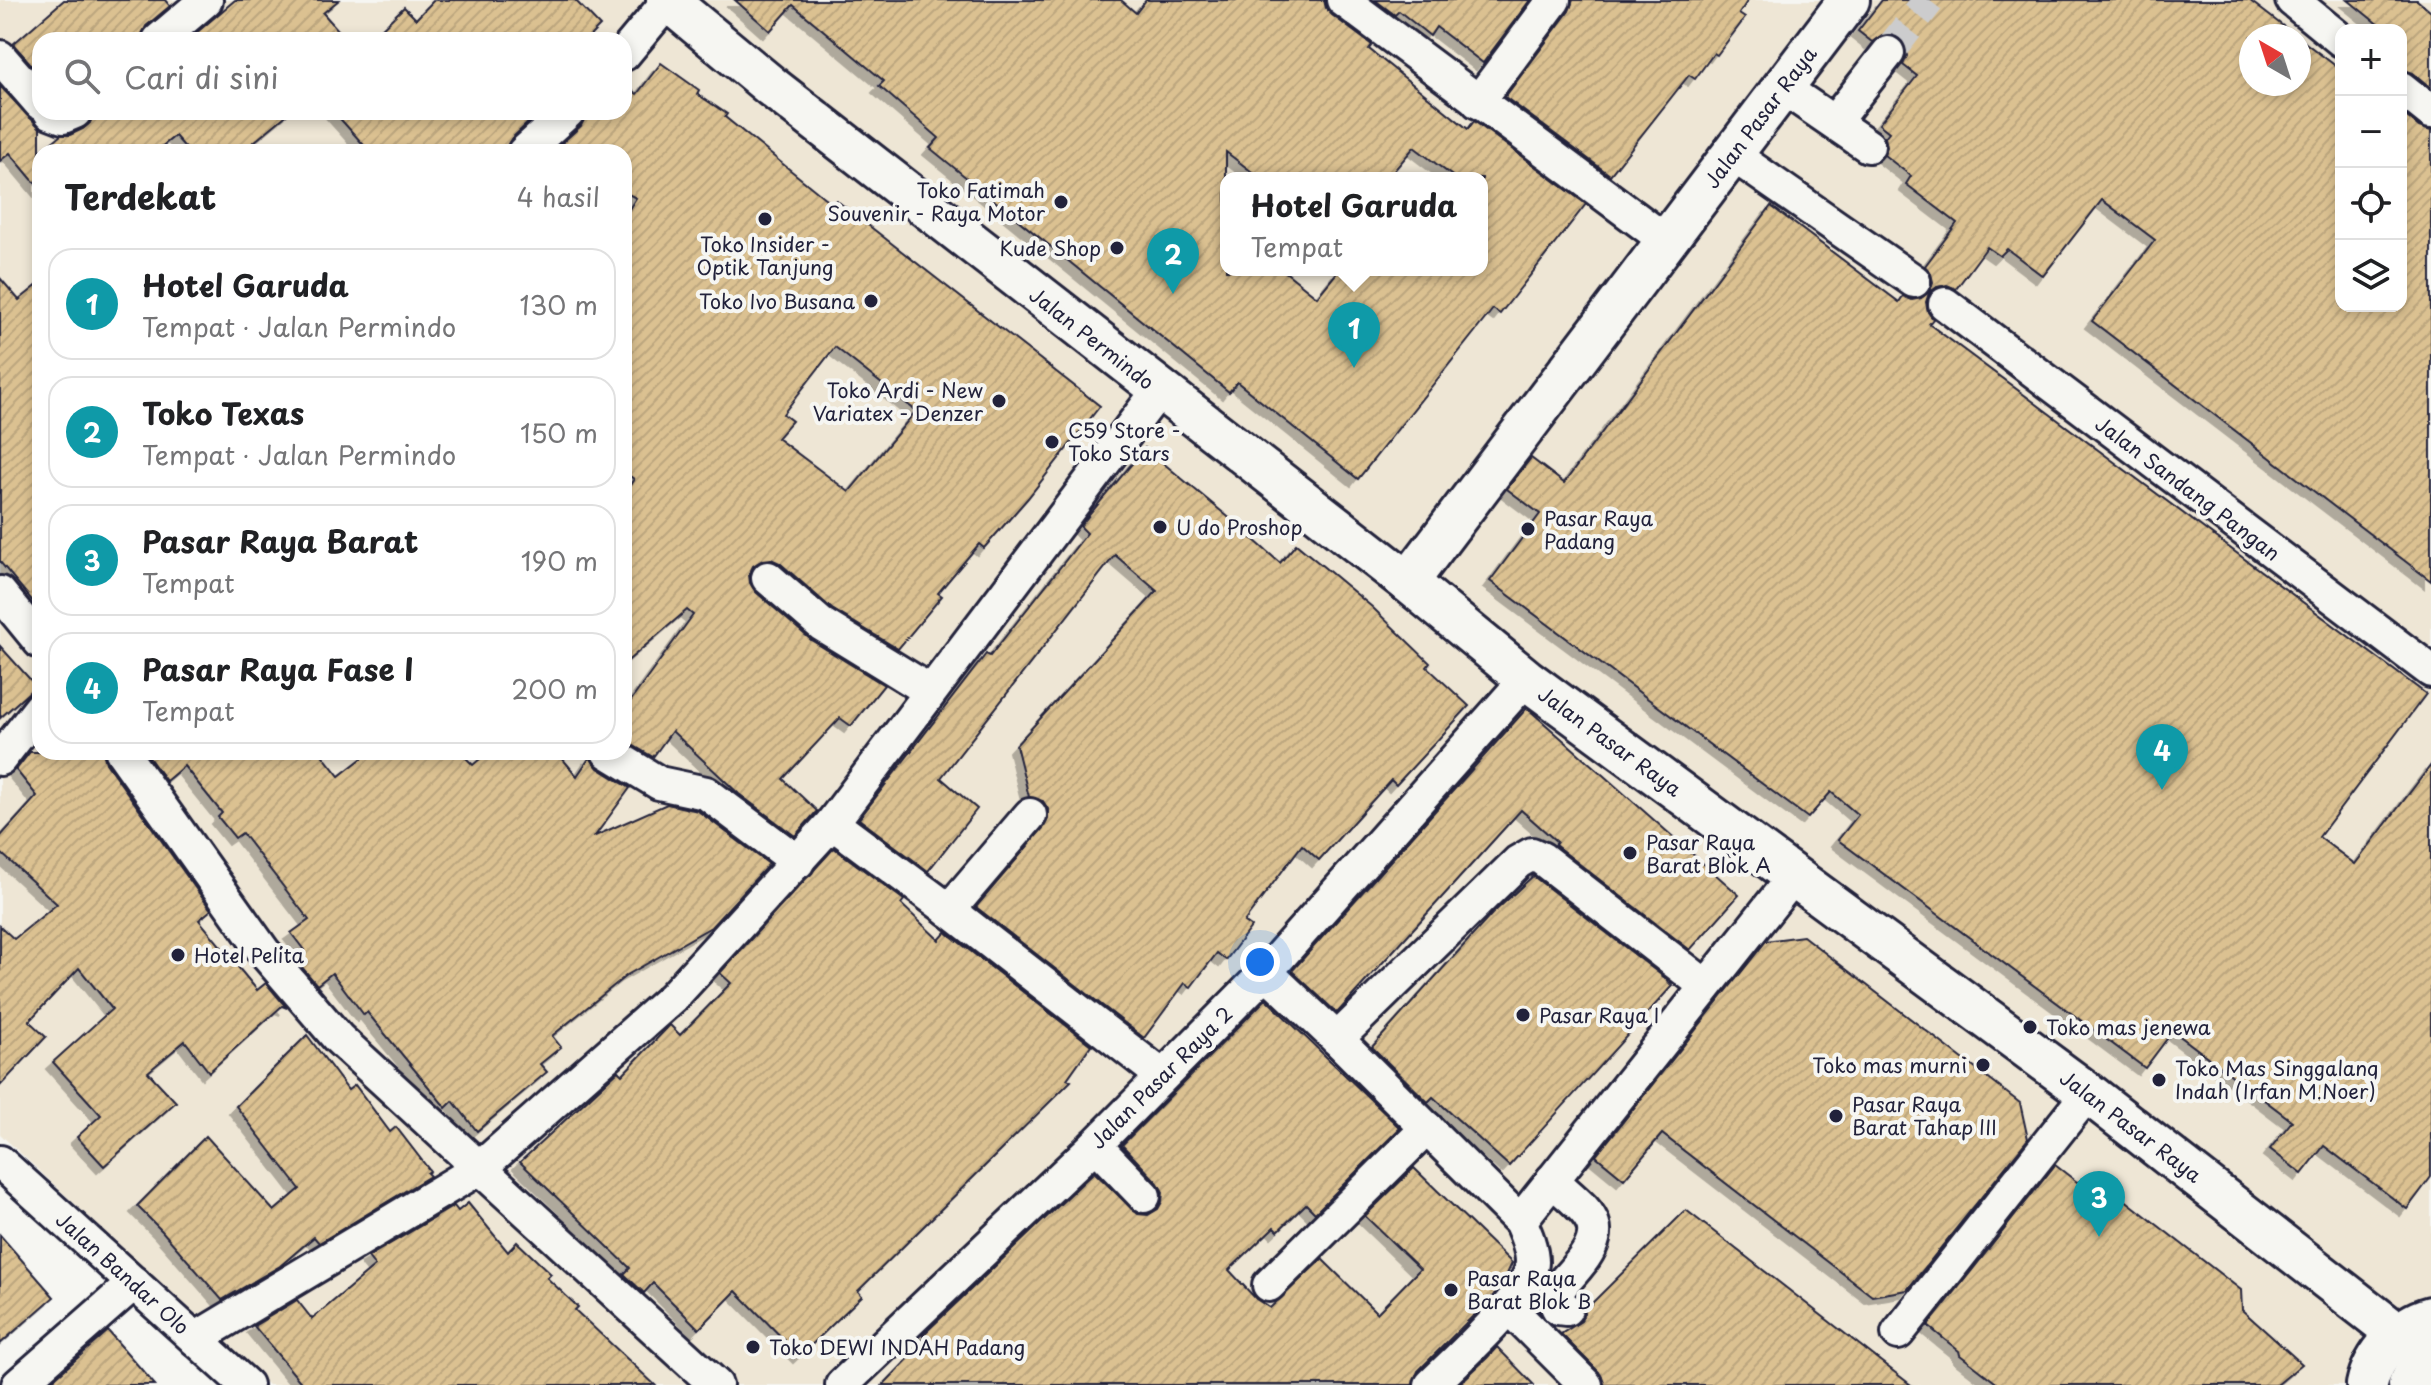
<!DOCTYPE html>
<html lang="id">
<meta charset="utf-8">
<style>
body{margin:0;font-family:"Playpen Sans",sans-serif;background:#f2f2f2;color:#202124}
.controls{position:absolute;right:24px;top:24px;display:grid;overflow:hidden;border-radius:16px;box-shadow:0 4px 12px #0003}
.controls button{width:72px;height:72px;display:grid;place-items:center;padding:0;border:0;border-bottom:2px solid #e0e0e0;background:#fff;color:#202124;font:40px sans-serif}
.compass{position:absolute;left:2239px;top:24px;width:72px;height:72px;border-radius:50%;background:#fff;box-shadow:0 4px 12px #0003;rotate:321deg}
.you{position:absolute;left:1260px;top:962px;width:28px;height:28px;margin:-20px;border:6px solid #fff;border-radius:50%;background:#1a73e8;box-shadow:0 0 0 12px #1a73e833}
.badge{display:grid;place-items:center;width:52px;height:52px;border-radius:50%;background:#111827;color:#fff;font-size:26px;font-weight:700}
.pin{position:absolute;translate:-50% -66px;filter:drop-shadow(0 2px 4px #0008)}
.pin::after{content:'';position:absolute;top:42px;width:28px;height:24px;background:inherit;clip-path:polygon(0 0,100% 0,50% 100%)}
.popup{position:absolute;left:1220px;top:172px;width:268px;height:104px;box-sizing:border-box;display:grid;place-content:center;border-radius:16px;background:#fff;filter:drop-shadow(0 2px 6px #0005);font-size:26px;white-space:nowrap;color:#757577}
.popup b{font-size:30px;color:#202124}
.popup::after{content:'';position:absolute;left:50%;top:100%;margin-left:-16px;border:16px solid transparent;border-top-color:#fff}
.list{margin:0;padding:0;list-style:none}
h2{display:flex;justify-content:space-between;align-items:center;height:104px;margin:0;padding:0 32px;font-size:34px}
h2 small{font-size:26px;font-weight:400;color:#757577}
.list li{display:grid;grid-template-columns:52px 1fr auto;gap:24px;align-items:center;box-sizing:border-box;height:112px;margin:0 16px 16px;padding:0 16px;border:2px solid #e0e0e0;border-radius:24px}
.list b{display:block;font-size:30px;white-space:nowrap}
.list p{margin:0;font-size:26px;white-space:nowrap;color:#757577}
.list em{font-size:26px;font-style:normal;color:#757577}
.icon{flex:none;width:44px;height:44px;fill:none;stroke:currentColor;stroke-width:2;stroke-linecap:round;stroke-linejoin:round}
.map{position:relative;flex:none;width:2431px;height:1385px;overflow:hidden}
.search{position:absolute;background:#fff;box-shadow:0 4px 12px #0003;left:32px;top:32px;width:600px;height:88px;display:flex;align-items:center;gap:20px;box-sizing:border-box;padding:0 28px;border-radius:24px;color:#757577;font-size:30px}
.panel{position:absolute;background:#fff;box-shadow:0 4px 12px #0003;left:32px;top:144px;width:600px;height:616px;border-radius:24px}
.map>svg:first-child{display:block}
</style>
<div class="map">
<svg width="2431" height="1385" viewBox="0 0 2431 1385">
<defs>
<pattern id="building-hatch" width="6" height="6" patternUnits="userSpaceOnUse" patternTransform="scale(2)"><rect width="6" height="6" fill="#dbc191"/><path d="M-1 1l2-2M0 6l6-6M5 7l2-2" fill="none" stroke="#bca67e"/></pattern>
<filter id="shadow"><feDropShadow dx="-7" dy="7" stdDeviation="0" flood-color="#0004"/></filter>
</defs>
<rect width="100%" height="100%" fill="#f6f6f2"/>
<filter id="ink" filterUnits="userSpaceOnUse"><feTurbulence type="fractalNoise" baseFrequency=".0125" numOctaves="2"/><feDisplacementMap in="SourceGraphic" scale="16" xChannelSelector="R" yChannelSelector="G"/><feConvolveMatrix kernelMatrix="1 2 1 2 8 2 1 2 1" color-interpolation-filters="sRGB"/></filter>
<g filter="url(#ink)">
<path fill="#eee6d5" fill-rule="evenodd" d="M0,0H2431V1381L2427,1385H268L0,1134ZM2341,30H2401V306H2341ZM2251,36H2299V84H2251ZM40,40H624V112H40ZM40,152H624V752H40ZM1226,178H1482V270H1226Z"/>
<g fill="url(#building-hatch)" stroke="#22223b" stroke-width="2" fill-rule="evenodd" filter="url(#shadow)">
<path d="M64,0H165L170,6L146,26L140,40H40V74L13,44Z"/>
<path d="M235,0H339L323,13L347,40H188Z"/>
<path d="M434,0H575L600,26L586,40H370L404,7L416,19Z"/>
<path d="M735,0H1121L1136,13L1146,0H1324L1326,8L1332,15L1372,45L1369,49L1468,129L1474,121L1586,204L1500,314L1493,309L1358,479L1237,382L1229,392L930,148L939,138L879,86L884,81L793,5L770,31ZM1414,147L1455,178H1482V270H1339L1317,297L1283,270H1226V152L1260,178H1388Z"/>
<path d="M1375,0H1530L1483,63L1436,27L1430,36L1399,11L1395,15Z"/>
<path d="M1573,0H1748L1739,14L1745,18L1717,55L1714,53L1695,79L1689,75L1610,175L1505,97L1569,11Z"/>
<path d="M1882,0H2249L2296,36H2251V84H2299V38L2341,70V306H2401V112L2419,127L2431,131V581L2092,321L2155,240L2102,200L2043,276L2007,249L2000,256L1987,247L1956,289L1947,285L1937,287L1929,293L1926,302L1928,312L1933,319L1929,324L2426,694L2319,837L2355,864L2431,765V1177L2407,1209L2324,1146L2302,1174L2270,1149L2292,1121L2173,1031L2145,1068L1838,840L1858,815L1831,792L1808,818L1490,581L1540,514L1507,489L1531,458L1564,483L1771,206L1899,302L1903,296L1912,300L1921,298L1930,291L1933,282L1931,274L1925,266L1957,223L1906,184L1911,176L1884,155L1887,147L1885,137L1889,132L1879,124L1917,76L1903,65L1907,56L1906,47L1899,38L1890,34L1882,35L1872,42L1858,31Z"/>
<path d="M2348,0H2417L2431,12V88L2413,73L2401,69V30H2385Z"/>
<path d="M661,63L699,90L697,94L727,114L725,117L832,204L836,200L1100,406L1028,498L984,548L979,544L938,593L942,596L898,649L832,609L780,563L771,559L763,560L753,566L749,575L750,583L756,592L811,640L884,685L851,726L840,718L783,779L817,811L795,836L739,794L672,731L653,757L624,740V710L693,615L687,610L624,664V494L634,479L624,472V217L636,198L624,192V152H552L581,126L587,112H624V85L637,94ZM835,347L916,411L849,492L777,438L792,421L783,414Z"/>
<path d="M0,86L40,128V152L61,135H70L83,129L90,123L94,112H290L242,152H189L175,136L155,152H40V189L10,153L0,161Z"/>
<path d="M334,112H531L535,116L511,139L506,152H370Z"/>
<path d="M0,278L19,300L40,283V610L0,562Z"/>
<path d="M1145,448L1227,516L1280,563L1296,544L1372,607L1430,663L1427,667L1469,706L1396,785L1391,780L1319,860L1302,845L1244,922L1251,927L1226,960L1217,953L1191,987L1185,983L1144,1038L976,907L1044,827L1048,819V809L1043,801L1029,797L1016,745L1157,591L1115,555L941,778L977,809L928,871L859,819L986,654L990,656L1087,533L1080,526Z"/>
<path d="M0,646L36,686L0,718Z"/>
<path d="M1527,708L1739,895L1690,950L1555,845L1557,842L1521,810L1337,1013L1292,971Z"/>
<path d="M30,752H103L106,763L211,910L199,920L257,990L266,983L287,1008L282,1006L209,1072L185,1041L148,1072L176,1102L104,1166L77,1137L101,1115L53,1062L112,1009L79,968L29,1021L46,1037L0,1086V926L14,939L57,904L0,852V837L37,796L16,770Z"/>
<path d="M145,752H320L339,776L370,752H460L473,765L488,752H557L577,776L590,757L598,768L630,788L595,836L667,804L698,811L769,864L711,927L627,975L552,1036L561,1047L540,1064L547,1072L477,1131L453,1101L446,1108L367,1012L364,1015L332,973L317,985L294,958L304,950L291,933L309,920L242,833L235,838L218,817L222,813L184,766L166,781Z"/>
<path d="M834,848L904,900L901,904L939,940L946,932L1091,1045L1067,1079L1071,1081L858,1291L862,1296L800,1356L736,1291L699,1329L653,1283L644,1293L624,1274L630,1268L520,1162L618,1071L622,1075L670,1025L680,1035L731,983L720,973Z"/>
<path d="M1533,876L1665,978L1672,986L1509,1166L1433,1097L1428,1102L1372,1047L1492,914Z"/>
<path d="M1803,936L2020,1103L2028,1139L1907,1290L1872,1296L1662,1134L1624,1179L1596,1156L1766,941Z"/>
<path d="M1266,999L1400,1128L1315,1213L1306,1204L1278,1231L1274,1227L1229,1270L1256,1299L1270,1308L1322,1259L1377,1313L1420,1269L1365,1216L1414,1168L1512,1263L1504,1281L1492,1297L1418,1371L1413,1385H883L915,1352L913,1350L925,1337L923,1335L1094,1172L1138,1214L1148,1215L1158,1209L1162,1202L1163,1192L1158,1183L1122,1145Z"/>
<path d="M307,1035L348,1090L355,1085L390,1132L396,1127L430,1171L427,1173L430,1176L319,1243L314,1237L280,1266L222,1300L162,1231L137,1206L206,1136L274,1211L300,1189L236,1106Z"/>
<path d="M2055,1165L2077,1182L2097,1178L2241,1290L2242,1310L2302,1364L2277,1385H1999L1960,1355L1959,1351L1928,1326Z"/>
<path d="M468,1203L508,1252L517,1242L551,1274L547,1278L578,1307L575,1310L655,1385H303L254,1326L297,1300L312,1319L375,1266L368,1257L454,1206L458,1211Z"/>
<path d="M1686,1210L1911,1385H1604L1599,1372L1561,1334L1581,1321L1585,1310Z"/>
<path d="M0,1235L54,1297L0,1344Z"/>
<path d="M108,1331L155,1385H47Z"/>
<path d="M1497,1347L1534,1385H1458L1487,1358Z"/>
</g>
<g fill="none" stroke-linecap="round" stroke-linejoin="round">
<path stroke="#cccccd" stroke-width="32" stroke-dasharray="32 16" stroke-linecap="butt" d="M1888,53L1929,0"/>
<g stroke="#22223b" stroke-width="38">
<g id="minor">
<path d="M1343,0L1665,240"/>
<path d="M2292,0L2341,40"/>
<path d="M159,40L206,0"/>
<path d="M624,54L668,1"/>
<path d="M0,57L40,103"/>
<path d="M1782,87L1868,146"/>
<path d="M2401,88L2431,112"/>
<path d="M1478,102L1554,0"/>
<path d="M50,112L63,117L75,112"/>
<path d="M1834,122L1888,53"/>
<path d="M524,152L568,112"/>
<path d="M1733,155L1914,281"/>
<path d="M1945,304L2431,671"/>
<path d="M768,578L821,624L930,691"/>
<path d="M0,593L40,642"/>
<path d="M122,752L264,952L338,1038L716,1385"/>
<path d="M608,752L659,783L706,793L798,862"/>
<path d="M0,759L40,708"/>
<path d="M832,823L949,910L1161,1075"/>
<path d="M949,910L1030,815"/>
<path d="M1266,972L1337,1039L1520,1221C1526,1234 1532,1248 1532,1262C1532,1294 1455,1361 1431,1385"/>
<path d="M1337,1039L1518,862L1532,854L1541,858L1706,986"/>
<path d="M1095,1145L1144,1196"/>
<path d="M0,1162L246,1385"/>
<path d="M1552,1180C1586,1212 1614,1224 1576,1268C1568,1278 1558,1286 1554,1299L1558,1308L1566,1309"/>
<path d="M1520,1221L1794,876"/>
<path d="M1269,1285L1427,1128"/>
<path d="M1508,1307L1586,1385"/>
<path d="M1898,1333L2088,1093"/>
<path d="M195,1339L480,1168L672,998L832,823L1159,390"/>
<path d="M18,1385L134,1283"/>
<path d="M842,1385L1095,1145L1266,972L1526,679"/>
</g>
</g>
<g stroke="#22223b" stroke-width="46">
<g id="major">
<path d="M667,0L772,87L1408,582L1526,679L2088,1093L2399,1335"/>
<path d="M1408,582L1849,0"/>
<path d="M2367,1385C2373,1355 2401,1325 2431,1317"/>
<path d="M2409,1385L2421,1361L2431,1353"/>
</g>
</g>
<use href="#minor" stroke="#f6f6f2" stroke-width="32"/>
<use href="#major" stroke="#f6f6f2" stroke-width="40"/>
</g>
</g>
<g fill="#22223b" stroke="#f6f6f2" stroke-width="3">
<circle cx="1061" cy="202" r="8"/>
<circle cx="765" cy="219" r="8"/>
<circle cx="1117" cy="248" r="8"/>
<circle cx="871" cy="301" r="8"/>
<circle cx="999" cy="401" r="8"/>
<circle cx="1052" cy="442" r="8"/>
<circle cx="1160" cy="527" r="8"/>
<circle cx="1528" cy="529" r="8"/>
<circle cx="1630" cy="853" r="8"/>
<circle cx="178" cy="955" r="8"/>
<circle cx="1523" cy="1015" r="8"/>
<circle cx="2030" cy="1027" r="8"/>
<circle cx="1983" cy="1065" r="8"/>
<circle cx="2159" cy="1080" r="8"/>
<circle cx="1836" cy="1116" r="8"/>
<circle cx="1451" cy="1290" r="8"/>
<circle cx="753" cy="1347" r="8"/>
</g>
<g text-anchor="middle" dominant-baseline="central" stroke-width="8" stroke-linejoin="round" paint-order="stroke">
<g font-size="20" fill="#22223b" stroke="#f6f6f2">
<text transform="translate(1760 117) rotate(-53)">Jalan Pasar Raya</text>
<text transform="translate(1092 338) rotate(38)">Jalan Permindo</text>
<text transform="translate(2188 488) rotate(37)">Jalan Sandang Pangan</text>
<text transform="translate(1610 741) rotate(36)">Jalan Pasar Raya</text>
<text transform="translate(1161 1077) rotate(-45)">Jalan Pasar Raya 2</text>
<text transform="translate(2131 1126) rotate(37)">Jalan Pasar Raya</text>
<text transform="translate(123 1273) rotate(42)">Jalan Bandar Olo</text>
</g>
<g font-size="20" fill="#22223b" stroke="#f6f6f2" text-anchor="start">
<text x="1045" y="190" text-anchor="end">Toko Fatimah<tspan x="1045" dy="23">Souvenir - Raya Motor</tspan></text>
<text x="765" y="244" text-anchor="middle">Toko Insider -<tspan x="765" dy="23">Optik Tanjung</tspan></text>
<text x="1101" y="248" text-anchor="end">Kude Shop</text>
<text x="855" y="301" text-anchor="end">Toko Ivo Busana</text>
<text x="983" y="390" text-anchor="end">Toko Ardi - New<tspan x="983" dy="23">Variatex - Denzer</tspan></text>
<text x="1068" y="430">C59 Store -<tspan x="1068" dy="23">Toko Stars</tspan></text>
<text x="1544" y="518">Pasar Raya<tspan x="1544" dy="23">Padang</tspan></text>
<text x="1176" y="527">U do Proshop</text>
<text x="1646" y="842">Pasar Raya<tspan x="1646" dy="23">Barat Blok A</tspan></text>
<text x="194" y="955">Hotel Pelita</text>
<text x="1539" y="1015">Pasar Raya I</text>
<text x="2046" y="1027">Toko mas jenewa</text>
<text x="1967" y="1065" text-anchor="end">Toko mas murni</text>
<text x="2175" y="1068">Toko Mas Singgalang<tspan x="2175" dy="23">Indah (Irfan M.Noer)</tspan></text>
<text x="1852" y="1104">Pasar Raya<tspan x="1852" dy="23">Barat Tahap III</tspan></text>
<text x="1467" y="1278">Pasar Raya<tspan x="1467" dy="23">Barat Blok B</tspan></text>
<text x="769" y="1347">Toko DEWI INDAH Padang</text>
</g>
</g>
</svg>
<div class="controls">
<button>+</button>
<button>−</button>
<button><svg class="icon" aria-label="locate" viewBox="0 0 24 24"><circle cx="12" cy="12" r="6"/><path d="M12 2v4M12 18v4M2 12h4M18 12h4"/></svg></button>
<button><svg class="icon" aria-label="layers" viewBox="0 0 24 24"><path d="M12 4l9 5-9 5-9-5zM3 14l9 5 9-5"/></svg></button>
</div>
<svg class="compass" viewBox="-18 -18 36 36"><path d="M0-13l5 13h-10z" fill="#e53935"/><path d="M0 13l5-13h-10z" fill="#757577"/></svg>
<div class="you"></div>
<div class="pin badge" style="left:1354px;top:368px;background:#0f9aa8">1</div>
<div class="popup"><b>Hotel Garuda</b>Tempat</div>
<div class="pin badge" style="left:1173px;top:294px;background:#0f9aa8">2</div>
<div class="pin badge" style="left:2099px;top:1237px;background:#0f9aa8">3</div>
<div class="pin badge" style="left:2162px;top:790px;background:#0f9aa8">4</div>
<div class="search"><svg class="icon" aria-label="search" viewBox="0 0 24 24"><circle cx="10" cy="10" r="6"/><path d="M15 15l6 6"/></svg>Cari di sini</div>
<section class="panel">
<h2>Terdekat<small>4 hasil</small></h2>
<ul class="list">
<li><span class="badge" style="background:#0f9aa8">1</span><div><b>Hotel Garuda</b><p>Tempat · Jalan Permindo</p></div><em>130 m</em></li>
<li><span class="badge" style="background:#0f9aa8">2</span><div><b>Toko Texas</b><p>Tempat · Jalan Permindo</p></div><em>150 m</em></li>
<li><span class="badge" style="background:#0f9aa8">3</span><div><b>Pasar Raya Barat</b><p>Tempat</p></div><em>190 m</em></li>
<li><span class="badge" style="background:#0f9aa8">4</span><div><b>Pasar Raya Fase I</b><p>Tempat</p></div><em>200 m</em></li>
</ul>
</section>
</div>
